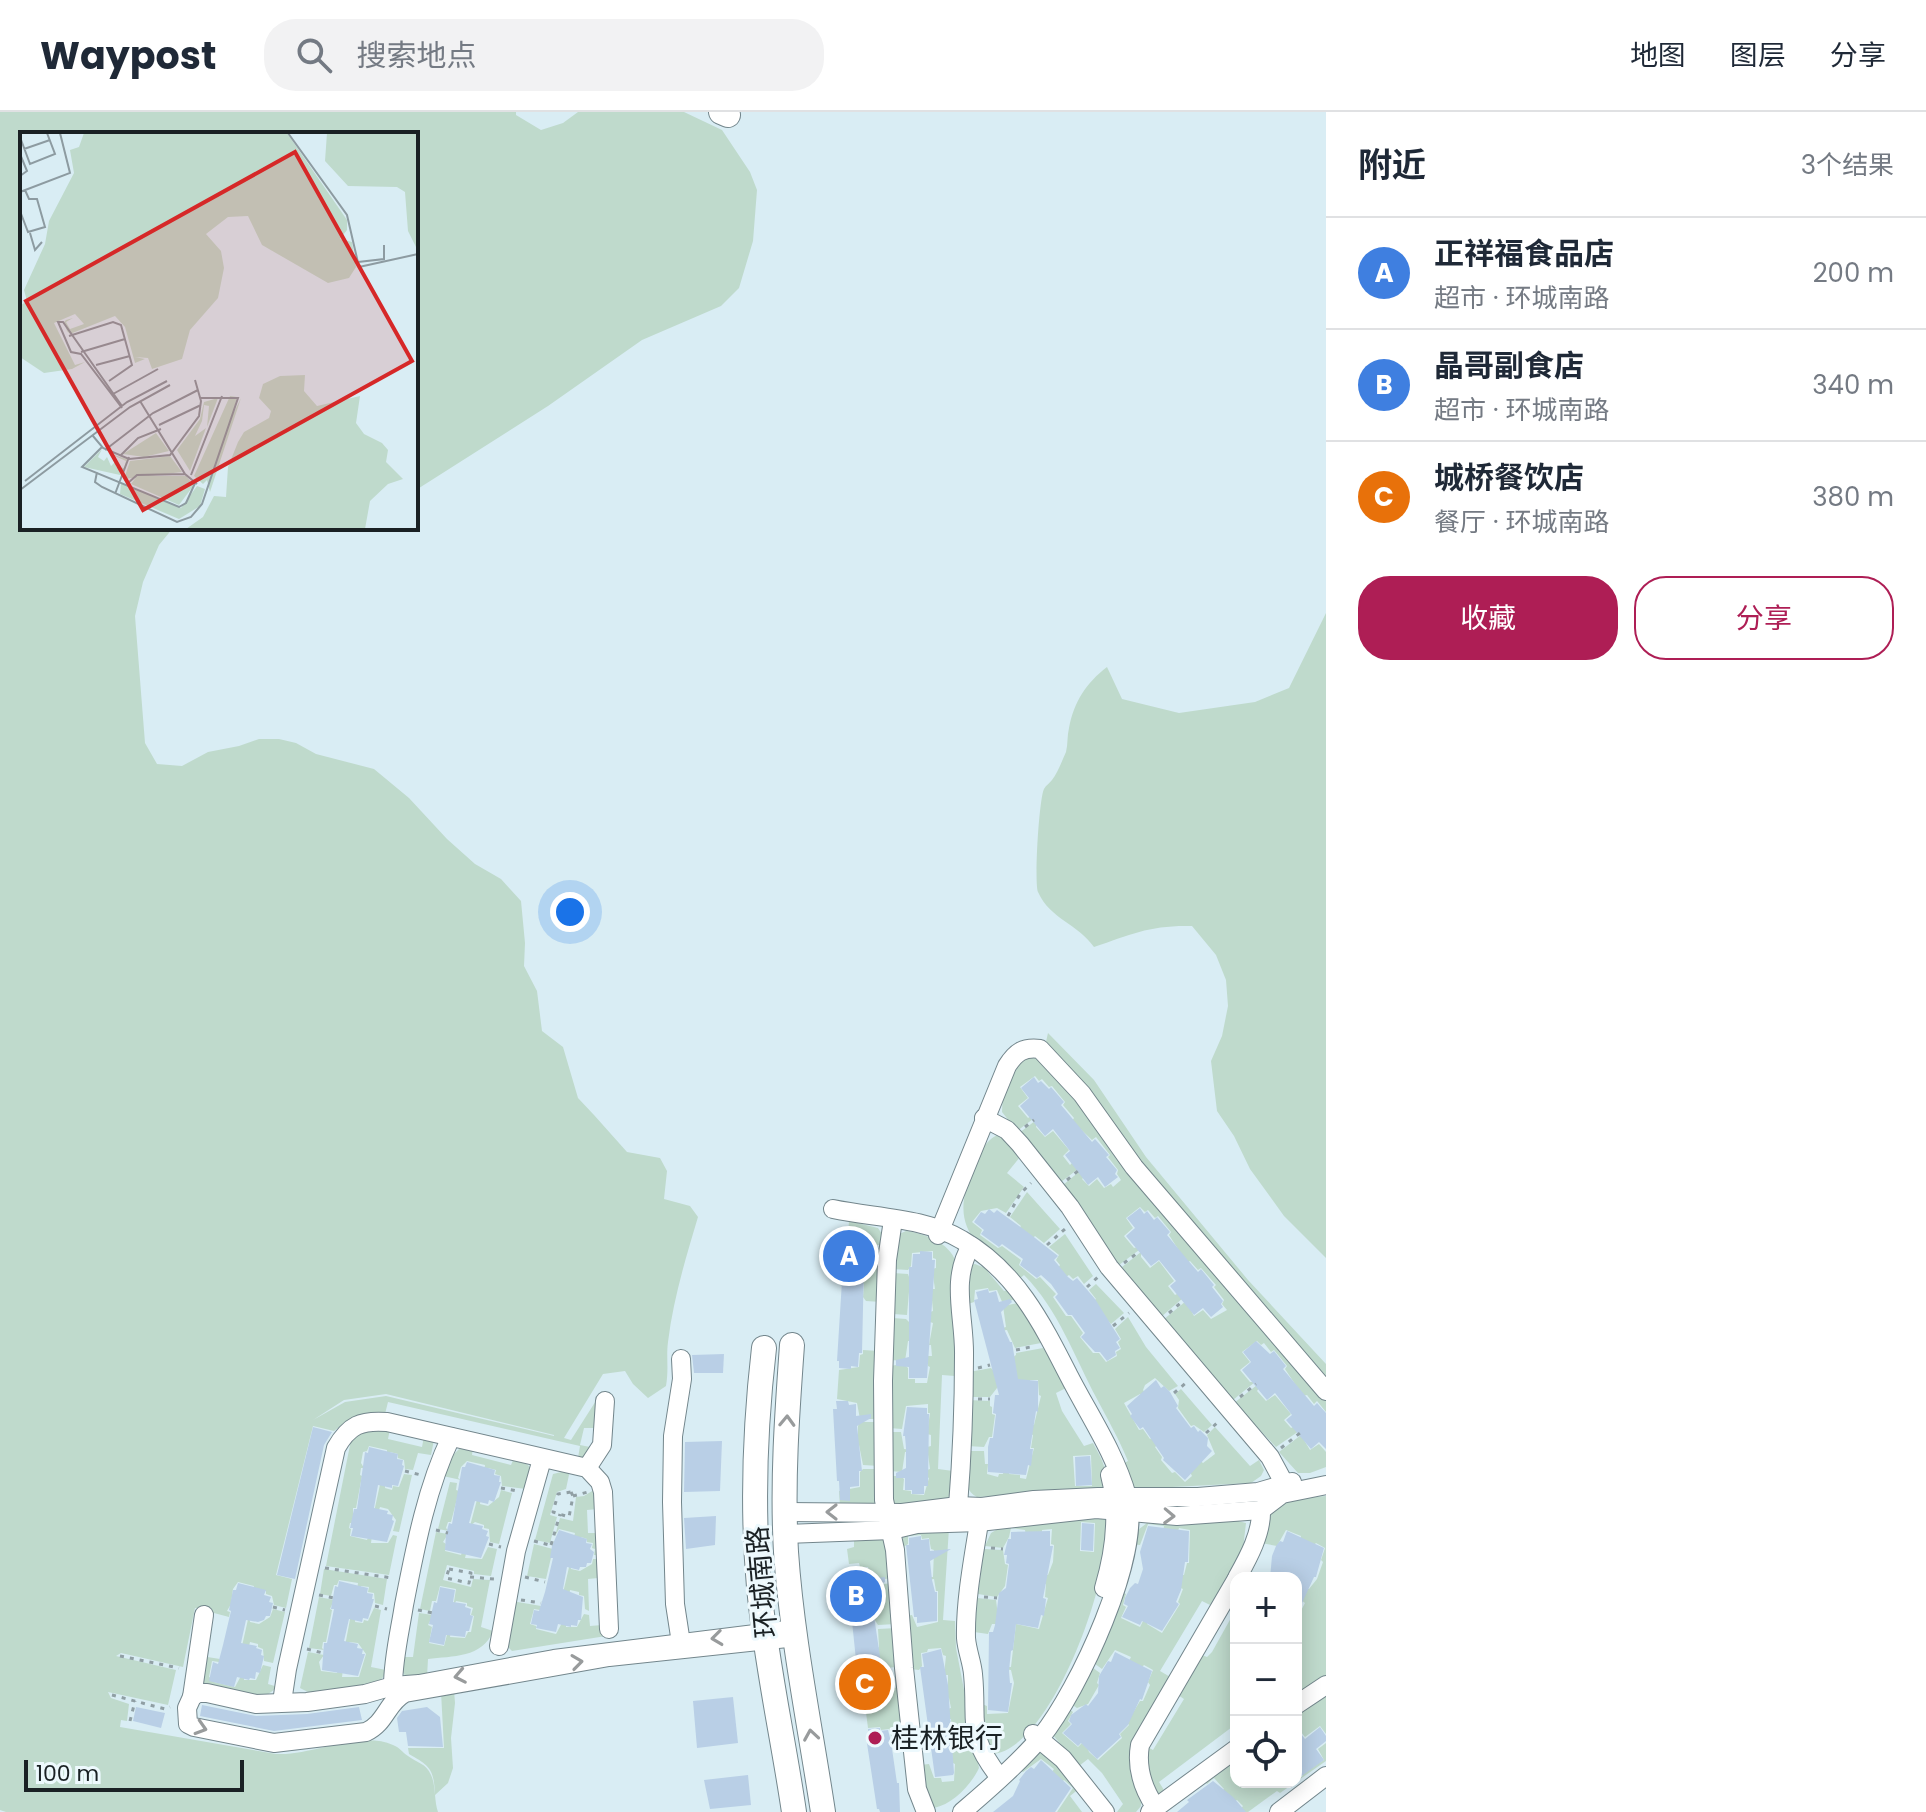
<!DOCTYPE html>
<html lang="zh">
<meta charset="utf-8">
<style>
body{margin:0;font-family:Poppins,"Noto Sans SC",sans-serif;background:#f2f2f3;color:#1f2937}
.controls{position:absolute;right:24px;bottom:24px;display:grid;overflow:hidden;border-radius:16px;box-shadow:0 4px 20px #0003}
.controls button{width:72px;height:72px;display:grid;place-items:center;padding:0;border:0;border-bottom:2px solid #e0e1e3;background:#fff;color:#1f2937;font:40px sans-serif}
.scale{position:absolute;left:24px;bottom:20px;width:220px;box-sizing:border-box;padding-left:8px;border:4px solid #1a2124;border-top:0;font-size:22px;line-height:28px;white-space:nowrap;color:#1a2124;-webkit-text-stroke:6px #edf9fd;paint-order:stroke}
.you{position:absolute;left:570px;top:800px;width:28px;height:28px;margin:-20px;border:6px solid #fff;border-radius:50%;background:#1a73e8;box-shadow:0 0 0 12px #1a73e833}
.badge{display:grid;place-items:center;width:52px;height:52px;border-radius:50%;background:#ae1e55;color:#fff;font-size:26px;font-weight:700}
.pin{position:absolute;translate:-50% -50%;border:4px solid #fff;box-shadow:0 2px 8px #0006}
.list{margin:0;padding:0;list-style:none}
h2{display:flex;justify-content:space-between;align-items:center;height:104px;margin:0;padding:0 32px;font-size:34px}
h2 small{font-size:26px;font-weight:400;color:#747a83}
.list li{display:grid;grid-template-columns:52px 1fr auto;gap:24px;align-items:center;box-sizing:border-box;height:112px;padding:0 32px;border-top:2px solid #e0e1e3}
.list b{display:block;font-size:30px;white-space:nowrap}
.list p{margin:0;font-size:26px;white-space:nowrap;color:#747a83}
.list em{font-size:26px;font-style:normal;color:#747a83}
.actions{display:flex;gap:16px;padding:24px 32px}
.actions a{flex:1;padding:18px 0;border:2px solid #ae1e55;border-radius:32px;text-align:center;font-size:28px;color:#ae1e55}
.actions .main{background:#ae1e55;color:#fff}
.icon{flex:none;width:44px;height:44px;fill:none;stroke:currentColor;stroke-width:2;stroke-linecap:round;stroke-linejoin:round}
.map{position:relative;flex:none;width:1326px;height:1700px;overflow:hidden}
header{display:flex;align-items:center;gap:48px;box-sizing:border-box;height:112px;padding:0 40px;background:#fff;border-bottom:2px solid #e0e1e3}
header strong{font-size:38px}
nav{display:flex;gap:44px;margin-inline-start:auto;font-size:28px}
.search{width:560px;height:72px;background:#f2f2f3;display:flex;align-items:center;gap:20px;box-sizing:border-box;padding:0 28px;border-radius:32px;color:#747a83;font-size:30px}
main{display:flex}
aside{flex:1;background:#fff}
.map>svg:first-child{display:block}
</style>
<header>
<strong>Waypost</strong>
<div class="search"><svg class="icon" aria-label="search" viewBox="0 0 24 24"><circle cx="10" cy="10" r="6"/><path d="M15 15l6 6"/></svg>搜索地点</div>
<nav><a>地图</a><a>图层</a><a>分享</a></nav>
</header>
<main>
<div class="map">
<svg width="1326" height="1700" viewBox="0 0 1326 1700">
<rect width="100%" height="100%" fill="#d9edf4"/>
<g fill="#bfdacc" fill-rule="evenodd">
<path d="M0,0H516V3L541,18L563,11L578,0H684L722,18L750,60L757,78L753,129L739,176L721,194L642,228L548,294L416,378V22H22V416H173L159,433L143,470L135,504L145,631L157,652L182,654L208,640L239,634L259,627H279L296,631L316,642L374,657L409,686L447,727L475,752L501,767L521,789L525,831L524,854L537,879L542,919L563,935L578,986L594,1003L627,1040L660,1046L667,1059L664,1087L690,1094L698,1105C686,1145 673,1188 668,1230C666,1245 669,1256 666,1274L648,1286L633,1272L625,1259L603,1262L564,1326L571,1328L599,1284L598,1316H584L580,1333L595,1336L587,1346H578L580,1334L388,1290L385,1302C364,1300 350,1306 334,1319L313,1314L276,1463L292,1467L286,1496L274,1493L272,1484L266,1482V1479L260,1478L252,1482L254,1474L238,1470L233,1477L231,1492L227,1499L230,1500L229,1505L195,1496L183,1555L121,1541L116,1544L176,1558L168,1593L108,1580L111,1586L129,1592L127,1609L121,1608L120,1615L276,1642C313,1644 359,1618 393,1633C399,1635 402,1640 408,1644C417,1651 426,1651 431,1663C436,1673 434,1689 438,1700H6L0,1698ZM386,1282L554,1323V1324L386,1284L345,1290L313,1308L344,1288Z"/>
<path d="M1326,501V1146L1284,1104L1266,1079L1250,1057L1234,1024L1217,999L1211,949L1222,924L1228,894L1226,868L1216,843L1192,814C1150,813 1132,822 1094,835C1078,812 1050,807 1038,780C1034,771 1039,687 1044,677C1046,673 1050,671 1052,668C1058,660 1062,649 1066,640C1068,632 1067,624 1069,616C1074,590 1086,571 1107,555L1122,587L1179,601L1255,590L1289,576Z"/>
<path d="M1048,921L1094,968L1146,1045L1248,1168L1326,1252V1273L1222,1152L1045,934Z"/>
<path d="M1024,943L1041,944L1326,1284V1300L1317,1289L1314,1292L1307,1283L1303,1284L1285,1257L1287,1254L1274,1238L1271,1240L1264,1231L1261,1233L1257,1229L1242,1240L1250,1250L1240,1258L1250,1270H1255L1233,1288L1163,1208L1186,1189L1194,1204L1203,1198L1211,1207L1227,1198L1222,1192L1224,1188L1214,1175L1216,1173L1201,1156L1198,1158L1190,1149L1187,1151L1169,1123L1171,1120L1158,1104L1155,1106L1148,1098L1145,1100L1140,1095L1126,1106L1133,1116L1124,1124L1134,1136L1137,1135L1139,1138L1119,1153L1108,1141L1063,1073L1080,1059L1085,1064L1082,1067L1089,1074L1097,1067L1104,1076L1111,1072L1113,1075L1121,1068L1117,1062L1118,1058L1108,1045L1110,1043L1096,1025L1092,1028L1072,1009L1074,1006L1063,993L1065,990L1052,974L1049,975L1042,967L1039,969L1035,964L1020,975L1028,986L1018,994L1028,1006L1031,1004L1033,1007L1017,1019L1002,1000L1003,976Z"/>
<path d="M1035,1009L1037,1012L1036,1015L1045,1025L1053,1019L1069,1038L1063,1044L1070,1053L1073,1050L1078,1057L1061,1070L1019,1021Z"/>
<path d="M997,1023H1005L1020,1045L1007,1061L1024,1075L1006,1101L997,1096L981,1099L972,1110L982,1118L980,1123L998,1136L1002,1134L1021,1148L1019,1153L1036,1167L1040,1165L1056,1182L1053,1185L1066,1204H1071L1083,1221L1080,1225L1093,1241H1099L1106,1250L1117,1244L1116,1240L1121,1237L1118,1230L1121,1227L1115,1217L1128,1205L1146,1235L1178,1274L1169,1279L1155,1266L1145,1273L1143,1278L1146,1282L1143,1285L1140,1282L1124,1291L1139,1318L1143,1317L1150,1327L1156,1323L1162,1329L1155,1335L1162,1345L1161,1348L1172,1361L1175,1360L1185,1370L1192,1364L1190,1360L1198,1347L1203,1351L1215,1342L1207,1323L1215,1315L1250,1354L1259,1348L1264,1358L1261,1364L1251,1371L1133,1377L1119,1354L1128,1349C1119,1327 1108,1308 1097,1287C1075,1246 1058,1197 1024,1163L1017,1169C978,1133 947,1117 973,1058C979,1044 983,1030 997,1023Z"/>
<path d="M1027,1080L1060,1117L1044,1131L1035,1124L1032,1127L1018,1118L1021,1114L1010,1105Z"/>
<path d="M849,1109L878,1116L884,1125V1133H867L866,1129H859L858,1125L848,1124Z"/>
<path d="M906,1119C925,1122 949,1130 956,1150L955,1264L942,1263L938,1357L953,1359L952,1379L946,1389L898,1395L893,1392L889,1364H901L904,1367L903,1378L911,1379V1382L924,1383L929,1366L927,1365V1358L930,1357L927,1335L931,1334V1323L927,1322L930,1301H928V1292L906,1294L902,1317L889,1316V1254L904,1252L908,1256V1267H915V1271H927L930,1255L928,1254V1244H932L931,1233H929L933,1211L930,1210V1200L933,1199L931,1177H935L932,1157L936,1156V1147L933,1146V1139L912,1141L911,1154L908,1158L892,1157L897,1123Z"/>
<path d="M1065,1122L1093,1164L1084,1172L1078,1164L1073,1167L1069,1163L1064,1166L1057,1158L1060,1153L1056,1148L1059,1143L1049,1135Z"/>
<path d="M1141,1140V1145L1150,1156L1159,1149L1174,1169L1168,1174L1175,1183L1179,1181L1183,1186L1161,1205L1122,1155Z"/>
<path d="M869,1149H884L881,1190L866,1189L863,1185L864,1172L857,1171V1168L865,1167L866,1153Z"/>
<path d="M975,1152L990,1158L988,1160L1004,1179L1008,1178L1015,1187L1003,1192L997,1178L989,1179L988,1176L975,1178L974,1190L968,1192L971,1153Z"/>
<path d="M893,1161L908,1162L910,1168L907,1203L893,1202Z"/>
<path d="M1096,1172L1124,1201L1111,1212L1091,1191L1096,1187L1089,1178Z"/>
<path d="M1018,1191L1031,1209L1041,1231L1015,1236L1007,1218L1000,1219L999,1217L1006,1215L1003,1194Z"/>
<path d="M893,1206L906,1207L910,1211L909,1225H915V1229H908L905,1249L891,1248Z"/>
<path d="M1043,1236L1061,1262L1066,1276L1056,1281L1062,1299L1084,1334L1093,1331C1101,1346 1113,1365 1100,1378L977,1385C961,1377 966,1355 966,1339H984L985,1352H988L987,1362L998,1365L999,1362H1003L1004,1357L1009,1358V1362L1020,1363V1366L1026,1367L1034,1336H1031L1033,1323L1026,1321L1025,1312L1034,1313L1041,1284L1039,1283L1038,1268H1030L1029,1271L998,1267L997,1276L990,1285H969V1260L991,1256L994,1259L1016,1243V1241ZM1091,1343L1092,1374H1075L1073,1344Z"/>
<path d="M863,1238L879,1239L878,1307H860L857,1291L837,1287L839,1258L859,1255L860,1243L863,1242Z"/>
<path d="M1257,1273L1259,1276L1257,1279L1266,1289L1275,1283L1291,1302L1284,1308L1291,1316L1295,1314L1299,1319L1276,1335L1234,1291Z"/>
<path d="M1181,1277L1212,1313L1204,1320L1194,1313L1191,1314L1178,1296L1179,1288L1175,1282Z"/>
<path d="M968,1288L990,1289V1294L992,1295V1302L995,1303L992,1325H989L984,1335L967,1334Z"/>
<path d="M860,1310H878L879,1354L863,1353L859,1333H852L858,1329V1314Z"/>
<path d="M390,1317L388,1327L422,1335L424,1324L434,1328L431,1343L418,1341L413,1358L405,1357L404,1348L398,1346V1342L390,1340L387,1344V1338L369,1334L367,1339L363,1340L361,1351L364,1356H361L360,1363L362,1364L356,1396H353V1411H350L349,1416L351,1417L350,1424L367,1428L369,1423L372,1424L371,1431H388L393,1423L397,1424L389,1463L326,1454L351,1328L362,1318Z"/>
<path d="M889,1320H901L904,1337L912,1338V1340H905L902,1360L890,1359Z"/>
<path d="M1301,1323L1310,1338L1319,1332L1326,1340V1355L1310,1361H1298L1279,1340Z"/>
<path d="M460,1336H473L472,1343L511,1353L514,1346L528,1353L530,1356L526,1377L502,1374L501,1364L495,1362L496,1358L488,1356L484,1360L485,1353L467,1349L461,1355L458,1366L461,1368L443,1364L453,1343Z"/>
<path d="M863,1357H879L878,1392L840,1394L839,1379L860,1375V1360Z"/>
<path d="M570,1358L566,1377L557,1380L550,1403L557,1405L550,1431L535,1428L553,1362Z"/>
<path d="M404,1362L412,1363L399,1420L393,1419L396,1408L388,1397L380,1395L378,1401L374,1400L381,1368L385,1369V1376L392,1378L393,1374L399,1375Z"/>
<path d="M450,1370L457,1371L456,1378L459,1379L451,1410H448L446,1416L449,1419L438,1417Z"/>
<path d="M597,1376L598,1397L587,1398L588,1421H599V1443H594L595,1437L592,1436L593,1431L587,1430V1427L581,1425L579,1431L573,1429L575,1421L559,1417L555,1424L560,1406L573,1409L576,1385L584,1384Z"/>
<path d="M501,1378L512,1381L499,1432L490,1430L489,1417L484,1416V1413L475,1410L470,1414L478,1384L481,1385L480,1392L488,1394L499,1385Z"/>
<path d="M1326,1384V1563L1296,1586V1508L1305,1491L1296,1484L1299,1475L1309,1477L1317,1467L1323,1450L1321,1448L1325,1436L1316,1431L1314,1433L1300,1430L1301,1424L1286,1418L1277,1434L1261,1431L1273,1397L1283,1387Z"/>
<path d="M1105,1401C1119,1451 1052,1639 992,1642L989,1640L979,1591L987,1594V1602L1008,1601L1014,1571L1011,1558L1004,1557V1555H1011L1016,1512L1039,1517L1048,1486L1045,1485L1046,1472L1038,1471L1039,1462L1048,1463L1053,1450L1054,1433L1051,1432L1052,1417L1042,1418V1420L1026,1424L1025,1418L1011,1416L1009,1425L1003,1436L985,1434L991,1421L1001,1415ZM1081,1410L1095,1411L1094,1440L1080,1439Z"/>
<path d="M1234,1408L1246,1411L1243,1437L1214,1495L1202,1489L1160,1559L1172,1566L1140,1621L1141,1694L1136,1700H1117L1123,1692L1102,1661L1088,1647L1079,1654L1052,1622L1065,1594L1073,1600L1068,1609L1071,1612L1062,1621L1078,1635L1085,1628L1089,1640L1098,1648L1122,1626L1120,1622L1129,1613L1122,1605L1134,1599L1140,1589H1143L1150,1573L1148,1570L1153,1558L1144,1553L1142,1555L1128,1551L1131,1545L1115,1538L1102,1557L1091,1549L1117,1477L1126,1482L1123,1493L1126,1495L1121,1506L1140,1515L1145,1505L1148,1507L1147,1512L1162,1521L1180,1492L1178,1490L1183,1477L1173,1473L1174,1463H1184L1187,1451H1189L1190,1418L1179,1416L1178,1419L1163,1420L1164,1414L1148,1412L1140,1433L1131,1432L1134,1421L1147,1411L1178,1414Z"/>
<path d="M949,1416L943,1508L955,1509L956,1536L979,1656C971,1673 953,1692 934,1696L930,1694L920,1653L929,1652L934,1666H941L942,1670L954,1669L955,1652L953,1651L952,1641L954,1640V1630H951L949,1619L952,1618L951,1607H948L947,1597L951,1596L949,1586H947L945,1574H948V1563H944L946,1544L943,1543L941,1536L928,1537L927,1540L921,1541L922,1554L919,1558L910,1557L905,1504L912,1503L917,1515L938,1510V1479H936L934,1467L927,1468V1465H933L934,1438L931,1437L929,1426L922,1427L921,1423L908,1424V1432L902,1436L903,1422Z"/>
<path d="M436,1420L448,1422L443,1430L446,1432L445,1439L461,1443L463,1438H467L465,1446L482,1447L488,1435L497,1437L491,1464L474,1462V1459L447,1453L443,1468L471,1475L473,1467L490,1468L481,1515L493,1519C483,1546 452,1544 428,1547L427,1565L406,1566L402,1558L404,1545H413L419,1501L433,1503L428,1513L432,1515L429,1531L444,1534L448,1519L451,1520L450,1525L465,1526L468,1520H471L474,1504L471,1503L473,1496L467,1494V1491L456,1489L453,1496L456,1477L440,1474L436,1489H432L430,1499L420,1497Z"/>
<path d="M884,1425L891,1466L873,1469L870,1466L868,1455H860L859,1451L849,1452L847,1437L854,1435V1427Z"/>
<path d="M534,1432L553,1437L546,1467L527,1464Z"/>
<path d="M984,1437L1003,1438L1005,1452L1008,1453L1005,1474L997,1485L978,1482Z"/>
<path d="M593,1447H598V1466L588,1467L589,1499L585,1497L584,1484L579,1483V1480L570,1478L569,1485L563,1481L570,1451L571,1457L580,1459L592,1452Z"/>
<path d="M324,1457L387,1467L383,1493L375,1491L374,1481L368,1480L369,1475L361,1474L360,1478H357L358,1471L339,1468L337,1473H334L331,1484L320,1482Z"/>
<path d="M893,1471L896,1512L878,1513L866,1494L873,1492L872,1477L874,1473Z"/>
<path d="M319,1485L334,1488L330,1497L332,1498L326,1530H323L322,1536L324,1538L309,1536Z"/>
<path d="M977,1486L996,1488L999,1512H992L988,1522L974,1520Z"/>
<path d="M512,1489L541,1494L540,1498L534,1497L530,1512L536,1514V1517L556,1522L563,1509L566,1510V1515H577L584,1502L589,1503L590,1514L602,1513L606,1524L512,1539L507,1534Z"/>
<path d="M374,1496L381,1498L371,1555L386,1558C383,1581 332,1579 312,1582L300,1576L308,1540L324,1543L319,1550L321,1559L337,1561L339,1556L343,1557L342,1565H359L366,1542L358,1531L349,1530L348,1534H345L351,1502L356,1503L355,1510L363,1511L364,1508L368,1509Z"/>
<path d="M273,1497L285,1500L273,1551L264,1549L263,1537L258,1535V1532L250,1530L248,1538L242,1534L249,1503L250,1510L259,1512L270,1505Z"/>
<path d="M1236,1497V1612L1159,1670L1167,1683H1154L1144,1633L1153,1638L1184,1587L1175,1581L1199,1542L1207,1545L1212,1540Z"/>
<path d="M897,1516L898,1555L883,1556L876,1537L879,1535L878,1517Z"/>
<path d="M201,1544L220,1547L219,1550L212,1549L209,1565L214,1567V1570L235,1575L242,1562H245L244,1568H256L263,1553L271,1555L268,1572L278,1575L264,1585L207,1574L202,1570Z"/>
<path d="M1089,1553L1100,1561L1097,1571L1099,1573L1088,1592L1077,1596L1068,1590Z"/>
<path d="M902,1575L907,1632L894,1633L889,1617L881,1618L880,1615L868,1616L864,1585L882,1580V1577Z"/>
<path d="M454,1578L455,1591L451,1626L453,1656L448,1671L435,1683C434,1657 430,1654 409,1642L408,1636H444L441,1580Z"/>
<path d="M1326,1579V1622L1320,1614L1305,1625L1301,1620L1296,1624V1601Z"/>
<path d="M1326,1631V1649L1280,1681L1277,1679L1248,1700H1238L1243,1694L1237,1688L1234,1690L1220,1681L1224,1677L1214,1666L1207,1672L1205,1670L1236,1644V1670H1296L1303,1663L1302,1661L1324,1648L1318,1637Z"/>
<path d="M1040,1636L1080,1676L1070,1684L1082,1700H1057L1073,1676L1064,1668L1062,1670L1050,1663L1054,1657L1041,1647L1023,1660L1017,1655Z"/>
</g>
<g fill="#b9cfe6">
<path d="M1034,965L1038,971L1041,969L1049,977L1051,975L1064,990L1061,993L1092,1030L1095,1027L1109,1043L1106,1045L1117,1058L1115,1062L1118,1065L1105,1075L1098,1065L1088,1073L1065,1043L1070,1039L1053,1017L1045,1024L1020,994L1029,986L1021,976Z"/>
<path d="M1140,1096L1144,1102L1147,1099L1154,1108L1157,1105L1170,1120L1167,1123L1186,1146L1198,1160L1201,1157L1214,1173L1212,1175L1223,1189L1221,1192L1223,1195L1211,1205L1203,1196L1194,1203L1170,1174L1176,1169L1159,1148L1151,1154L1126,1124L1135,1116L1127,1106Z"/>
<path d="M989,1097L994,1101L997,1098L1030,1122L1058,1144L1054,1148L1068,1165L1073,1169L1077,1166L1095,1187L1120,1227L1116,1230L1120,1236L1115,1239L1116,1243L1107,1249L1100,1240H1095L1081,1225L1085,1221L1072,1203H1068L1055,1185L1058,1182L1051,1172L1041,1163L1037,1166L1020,1153L1023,1147L1002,1132L999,1135L981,1122L984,1118L974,1110L981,1100L985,1102Z"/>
<path d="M847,1130L865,1131V1142L876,1143L875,1149L864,1152L862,1241H859L858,1255L851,1254V1257L839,1256V1249H837L843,1153Z"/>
<path d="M920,1139L932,1140V1148H935L927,1266H909V1255L896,1254V1248L909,1245V1155H912L913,1142H920Z"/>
<path d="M988,1177L989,1181L996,1179L999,1190L1010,1187L1012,1190L1001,1200L1005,1219L1010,1230H1012L1018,1267L1038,1269V1300L1036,1299L1030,1337H1033L1031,1354L1028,1353L1026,1363L988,1360V1335L990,1326H993L996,1302L993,1301L995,1283H999L974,1188L978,1187L976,1180Z"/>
<path d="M1256,1229L1270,1242L1274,1239L1286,1254L1283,1257L1314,1294L1317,1291L1326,1301V1337L1319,1330L1311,1337L1286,1308L1292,1303L1275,1281L1267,1288L1242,1258L1251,1250L1243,1240Z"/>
<path d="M724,1242L723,1261H694L692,1243Z"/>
<path d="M1156,1268L1161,1276L1164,1274L1170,1280L1178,1294L1176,1296L1191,1316L1194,1314L1198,1320L1200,1318L1208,1326L1207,1334L1212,1339L1185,1368L1163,1348L1164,1346L1143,1315L1140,1317L1130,1304L1132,1302L1127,1294Z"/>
<path d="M836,1289H848L849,1293L856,1292V1304L871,1302V1306L857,1314L862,1359H859V1374L850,1375V1389L840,1388L839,1369H837L833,1297H837Z"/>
<path d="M907,1295L927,1296V1302H929L928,1374H924V1382H912V1378H905V1366H896V1361L906,1356V1336L905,1324H903Z"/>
<path d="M313,1315L332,1320L324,1333L295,1467L277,1463Z"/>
<path d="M722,1329L720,1379L684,1380L685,1330Z"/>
<path d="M369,1335L398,1342L397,1347L403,1348L402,1353L404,1354L398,1374L392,1373V1376L378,1373L374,1396L388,1399L387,1402L393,1403L392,1408L394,1409L387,1430L351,1424L353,1416H350L354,1397H357L365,1340L368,1341Z"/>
<path d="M1090,1344L1092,1373L1076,1374L1075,1345Z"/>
<path d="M467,1350L495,1358L494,1363L500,1364L499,1370H501L494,1390L489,1388L488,1392L475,1389L469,1411L483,1414L482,1417L488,1419L486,1424L489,1425L481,1446L445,1438L446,1422L449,1411L452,1412L462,1355H465Z"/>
<path d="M716,1404L715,1433L686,1437L684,1406Z"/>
<path d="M1082,1411L1094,1412L1093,1439L1081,1438Z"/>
<path d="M1148,1414L1189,1419L1188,1450H1185L1181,1478L1176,1490L1179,1492L1162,1519L1142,1509L1140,1513L1122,1505L1128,1494L1124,1492L1125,1486L1130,1476L1135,1471L1138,1472L1143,1457L1140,1440Z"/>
<path d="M559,1418L587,1427L586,1431L592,1432L590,1437L594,1440L591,1451H587L586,1455H580L579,1458L567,1455L563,1477L583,1485L581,1508H578L577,1514L571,1513V1515L558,1512L556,1520L536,1516L537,1513L531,1512L534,1498L539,1499L545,1480L553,1446H550L552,1434Z"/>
<path d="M1050,1419V1434H1053L1043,1486L1046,1487L1044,1504L1041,1503L1038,1516L1016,1512L1013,1538L1011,1539L1009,1559L1010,1571H1012L1008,1600L988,1598L989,1520H993L995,1513L999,1481L1006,1476L1009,1452L1006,1451L1007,1443H1004L1008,1427H1011V1420Z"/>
<path d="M1287,1419L1324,1436L1316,1465H1314L1296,1504V1466H1270L1272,1444L1276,1434L1280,1429L1283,1430Z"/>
<path d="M921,1424V1428L929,1427L930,1439L951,1437L930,1449L932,1468L935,1480H937V1509L917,1511V1505H914L906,1433H909V1426Z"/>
<path d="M867,1456L869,1467L885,1465V1470L870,1477L883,1565L880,1566L881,1579L863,1584L862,1576L859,1577L847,1461L849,1458Z"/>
<path d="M339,1469L368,1476L367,1481L373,1482L372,1487H374L368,1507L363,1506L362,1510L349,1507L344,1529L358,1532L357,1536L363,1537L362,1542H365L358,1564L322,1558L324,1531H327L334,1497H331L335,1474L338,1475Z"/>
<path d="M238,1471L266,1478L264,1483L271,1485L269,1490L273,1491L270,1504H266L264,1508L258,1510L246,1508L241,1531L257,1534L256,1536L262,1538L261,1543L264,1544L260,1561L256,1560L255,1567L250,1566L249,1568L237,1565L234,1575L209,1569L213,1550L218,1552L223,1533L231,1499L229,1498L233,1478H236Z"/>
<path d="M440,1475L455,1478L453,1490L466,1492L465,1495L471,1497L470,1503L473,1504L469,1519H466L465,1525L446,1523L444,1533L429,1530L433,1513L429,1512L434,1490L437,1491Z"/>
<path d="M941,1537L948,1573L954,1661L953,1663L935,1665L920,1555H924L922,1542Z"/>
<path d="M1115,1540L1152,1559L1142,1588L1140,1587L1128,1613L1119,1622L1121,1625L1097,1647L1081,1631L1078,1634L1063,1621L1072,1612L1069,1609L1071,1603L1086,1592L1088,1594L1098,1581L1099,1564L1108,1549L1111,1550Z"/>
<path d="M733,1585L738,1631L697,1636L693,1589Z"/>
<path d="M202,1593L256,1604L307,1602L359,1595L362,1608L274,1619L200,1604Z"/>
<path d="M136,1595L165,1601L161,1616L133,1609Z"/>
<path d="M427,1595L440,1605L443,1635L408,1634L406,1620H399L397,1606L402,1599Z"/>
<path d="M1320,1615L1326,1624V1629L1316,1637L1324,1648L1296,1668V1616L1305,1627Z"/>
<path d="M880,1616V1619L888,1618L891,1630L897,1671H899L900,1700H880L879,1697H877L866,1625H869L868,1617Z"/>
<path d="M1041,1648L1071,1676L1055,1700H993L1013,1684L1020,1669L1019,1668L1026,1659L1031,1655L1034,1657Z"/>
<path d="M748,1663L751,1693L710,1697L704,1668Z"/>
<path d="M1213,1669L1233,1685L1246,1700H1177L1189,1690L1187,1688Z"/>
</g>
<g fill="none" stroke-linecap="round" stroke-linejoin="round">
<g stroke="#73868c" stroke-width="20">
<g id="minor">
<path d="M984,1006L1007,1018L1020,1032L1070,1095L1109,1155L1270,1345L1284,1371"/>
<path d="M833,1097C875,1106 924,1105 962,1128C1016,1159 1042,1211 1069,1264C1089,1303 1115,1341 1127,1384C1143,1442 1078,1579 1041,1625C1019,1651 988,1678 962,1700"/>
<path d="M893,1108L887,1148L883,1269L884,1388L895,1438L904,1556L917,1677L926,1700"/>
<path d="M938,1123L1007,954C1016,940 1023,935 1040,937L1082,982L1134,1055L1326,1279"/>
<path d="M587,1356L602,1333L605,1289"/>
<path d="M958,1394C962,1344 964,1293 964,1244C965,1206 950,1168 971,1134"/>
<path d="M981,1398C975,1438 965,1486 966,1526C967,1539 972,1550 973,1562C978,1612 965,1621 1000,1666"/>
<path d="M785,1400L902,1401L958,1394L982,1395L1034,1388L1098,1385H1198L1258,1380L1292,1370"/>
<path d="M786,1422L892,1418L917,1412L979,1410L1096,1397L1177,1404L1261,1398L1282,1382L1326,1373"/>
<path d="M1237,1466C1248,1446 1262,1421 1261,1398"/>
<path d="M1104,1476C1115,1439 1120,1401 1110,1363"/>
<path d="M795,1517L554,1547L419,1572L393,1574L365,1582L307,1590L256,1592L207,1581H198L192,1585L187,1596L188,1612L194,1615L274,1631L366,1620C386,1611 387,1590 405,1581L609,1545L797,1525"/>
<path d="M681,1531L675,1492L672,1390L673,1324L682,1267L681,1247"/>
<path d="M499,1534L516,1439L542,1347"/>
<path d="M393,1574C393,1547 400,1519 404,1493C415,1437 426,1377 451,1325"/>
<path d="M192,1585L204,1503"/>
<path d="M282,1590L287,1557L336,1336C349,1313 361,1308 387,1310L587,1356L600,1370L603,1380L609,1517"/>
<path d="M1296,1593L1326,1573"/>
<path d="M1033,1622L1063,1647L1105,1700"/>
<path d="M1156,1696C1143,1677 1136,1656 1140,1633L1236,1468"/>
<path d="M1150,1700L1236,1637"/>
<path d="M1279,1700L1326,1664"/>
</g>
</g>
<g stroke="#73868c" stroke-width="26">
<g id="major">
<path d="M721,0L728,3"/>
<path d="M792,1233C787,1302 782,1371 786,1440C792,1527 810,1614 823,1700"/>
<path d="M764,1236C755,1314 752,1397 759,1475C766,1551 783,1625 794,1700"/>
</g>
</g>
<g stroke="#909fa4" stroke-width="3" stroke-dasharray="4 6" stroke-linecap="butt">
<path d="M1025,1015L1034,1008"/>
<path d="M1067,1068L1079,1058"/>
<path d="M1008,1104L1020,1082L1031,1071"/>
<path d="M1047,1133L1065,1117"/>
<path d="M1124,1151L1140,1139"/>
<path d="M1087,1175L1099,1164"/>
<path d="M1169,1201L1184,1188"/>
<path d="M1113,1214L1129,1201"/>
<path d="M1016,1238L1035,1234"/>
<path d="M978,1256L990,1253"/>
<path d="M1174,1281L1187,1270"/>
<path d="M1240,1285L1256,1272"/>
<path d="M978,1287H990"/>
<path d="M1206,1321L1218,1310"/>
<path d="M1281,1336L1300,1321"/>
<path d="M405,1359L421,1363"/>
<path d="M501,1376L517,1379"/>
<path d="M571,1380L573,1384L569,1405L553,1400L558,1382Z"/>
<path d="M573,1384L588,1380"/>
<path d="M436,1418L448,1421"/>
<path d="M534,1429L553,1434"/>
<path d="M489,1432L501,1435"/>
<path d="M551,1433L560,1402"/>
<path d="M991,1436L1003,1437"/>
<path d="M325,1456L392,1466"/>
<path d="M449,1457L471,1461L469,1471L446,1466Z"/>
<path d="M470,1465L494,1467"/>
<path d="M525,1465L545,1470"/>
<path d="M319,1483L334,1486"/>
<path d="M984,1485L997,1486"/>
<path d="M521,1488L541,1491"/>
<path d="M375,1494L387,1497"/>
<path d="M273,1495L285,1498"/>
<path d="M418,1498L433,1501"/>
<path d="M307,1537L323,1541"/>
<path d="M120,1544L179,1556"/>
<path d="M112,1583L165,1597L170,1595"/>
<path d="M130,1609L135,1589"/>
</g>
<use href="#minor" stroke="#fff" stroke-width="18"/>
<use href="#major" stroke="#fff" stroke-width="24"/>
</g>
<defs><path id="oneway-chevron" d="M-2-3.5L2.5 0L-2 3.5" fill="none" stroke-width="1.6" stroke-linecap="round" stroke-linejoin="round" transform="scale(2)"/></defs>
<g stroke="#989b9c">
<use href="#oneway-chevron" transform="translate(787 1309) rotate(-88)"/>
<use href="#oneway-chevron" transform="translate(832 1400) rotate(-180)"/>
<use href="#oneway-chevron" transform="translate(1169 1404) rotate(2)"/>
<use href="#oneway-chevron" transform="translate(717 1526) rotate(173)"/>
<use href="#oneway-chevron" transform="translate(577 1550) rotate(-8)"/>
<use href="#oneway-chevron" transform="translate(460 1564) rotate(169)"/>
<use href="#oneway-chevron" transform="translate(201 1616) rotate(17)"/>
<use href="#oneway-chevron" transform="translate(811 1623) rotate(-99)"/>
</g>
<circle fill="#ae1e55" stroke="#edf9fd" stroke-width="3" cx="875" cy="1626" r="8"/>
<g text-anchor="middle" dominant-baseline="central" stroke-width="6" stroke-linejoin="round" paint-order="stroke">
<g font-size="28" fill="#1a2124" stroke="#edf9fd">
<text transform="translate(762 1470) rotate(-95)">环城南路</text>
</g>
<g font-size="28" fill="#1a2124" stroke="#edf9fd" text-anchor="start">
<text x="891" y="1626">桂林银行</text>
</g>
</g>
<g transform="translate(20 20)">
<rect width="398" height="398" fill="#d9edf4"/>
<path d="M64,1H267L327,88V98L320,107L332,110L336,135L329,146L308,151L242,113L228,84L208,85L186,102L201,119L204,136L198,166L170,198L162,227L132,237L128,226L115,225L125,227L115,231L105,195L95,184L50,202L47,199L44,190L46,188L53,186L46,190L50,197L64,192L55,182L34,191L55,233L65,230L52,237L24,241L0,225V174L7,169L4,158L25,112L29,89L54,41L50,18L59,15ZM307,1H398V119L388,99L385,60L377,55L328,54L305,29ZM285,243L284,259L297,274L340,264L336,291L344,302L362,311L368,318L366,330L383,347L368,352L350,369L345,397H166L183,385L194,364L206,365L208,335L218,310L224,300L249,286L251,279L239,266L243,252L260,244ZM210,264L217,265L212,284L221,266L190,360L187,348L183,352L174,344ZM198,266L187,295L189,274L184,273L182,289L175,304L186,296L170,339L157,318L180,287L184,270ZM136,301L149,319L124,325L103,322ZM82,317L78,325L84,329L87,325L91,334L96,329V335L104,336L106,329L88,321L107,327L105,337L100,343L64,335ZM150,324L162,340L104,347L110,329ZM117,344H166L174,353L159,373L111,352ZM101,351L161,376L177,354L185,357L180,374L159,387L100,362Z" fill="#bfdacc"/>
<path fill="none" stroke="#8d9ba1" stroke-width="2" d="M268,1L327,83L339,135M0,5L10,32L35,22L27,1M4,17L30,8M0,22L7,39L0,44M0,60L50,41L40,1M0,79L8,100L25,95L17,67H9L5,58M10,101L15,118L22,110M338,130L364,127V113M339,135L398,122M49,204L93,190L101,193L112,233L89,249M61,220L105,207M76,233L110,224M93,262L138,237M120,269L165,342L177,352M102,276L61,222L51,220L38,190H43L102,274M139,293L181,273M73,304L83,316L109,327L150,323L179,284L181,269L175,248M82,315L62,335L159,375L166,371L176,349M85,318L133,281L178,258M100,324L118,306L141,297M77,340L75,350L82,355L157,390L171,385L182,372L218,266H180M171,343L202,264M5,349L107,270L147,249M108,351L117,343L165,342M0,358L110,275L150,253M95,362L109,325"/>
<path fill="#d62828" fill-opacity="0.15" stroke="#d62828" stroke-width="4" d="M275,20L392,229L123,378L6,169Z"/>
<rect width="398" height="398" fill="none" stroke="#1a2124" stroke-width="4"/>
</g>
</svg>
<div class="controls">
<button>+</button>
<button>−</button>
<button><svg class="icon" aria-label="locate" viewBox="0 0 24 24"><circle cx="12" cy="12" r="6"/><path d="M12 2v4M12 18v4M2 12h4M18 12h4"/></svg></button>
</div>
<div class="scale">100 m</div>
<div class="you"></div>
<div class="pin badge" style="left:849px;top:1144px;background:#3f7fe0">A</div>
<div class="pin badge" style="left:856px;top:1484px;background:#3f7fe0">B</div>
<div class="pin badge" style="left:865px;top:1572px;background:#e8710a">C</div>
</div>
<aside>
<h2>附近<small>3个结果</small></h2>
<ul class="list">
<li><span class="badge" style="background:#3f7fe0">A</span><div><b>正祥福食品店</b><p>超市 · 环城南路</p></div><em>200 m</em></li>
<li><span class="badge" style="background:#3f7fe0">B</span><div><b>晶哥副食店</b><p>超市 · 环城南路</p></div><em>340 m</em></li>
<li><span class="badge" style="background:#e8710a">C</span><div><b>城桥餐饮店</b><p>餐厅 · 环城南路</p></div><em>380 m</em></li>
</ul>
<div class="actions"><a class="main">收藏</a><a>分享</a></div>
</aside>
</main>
